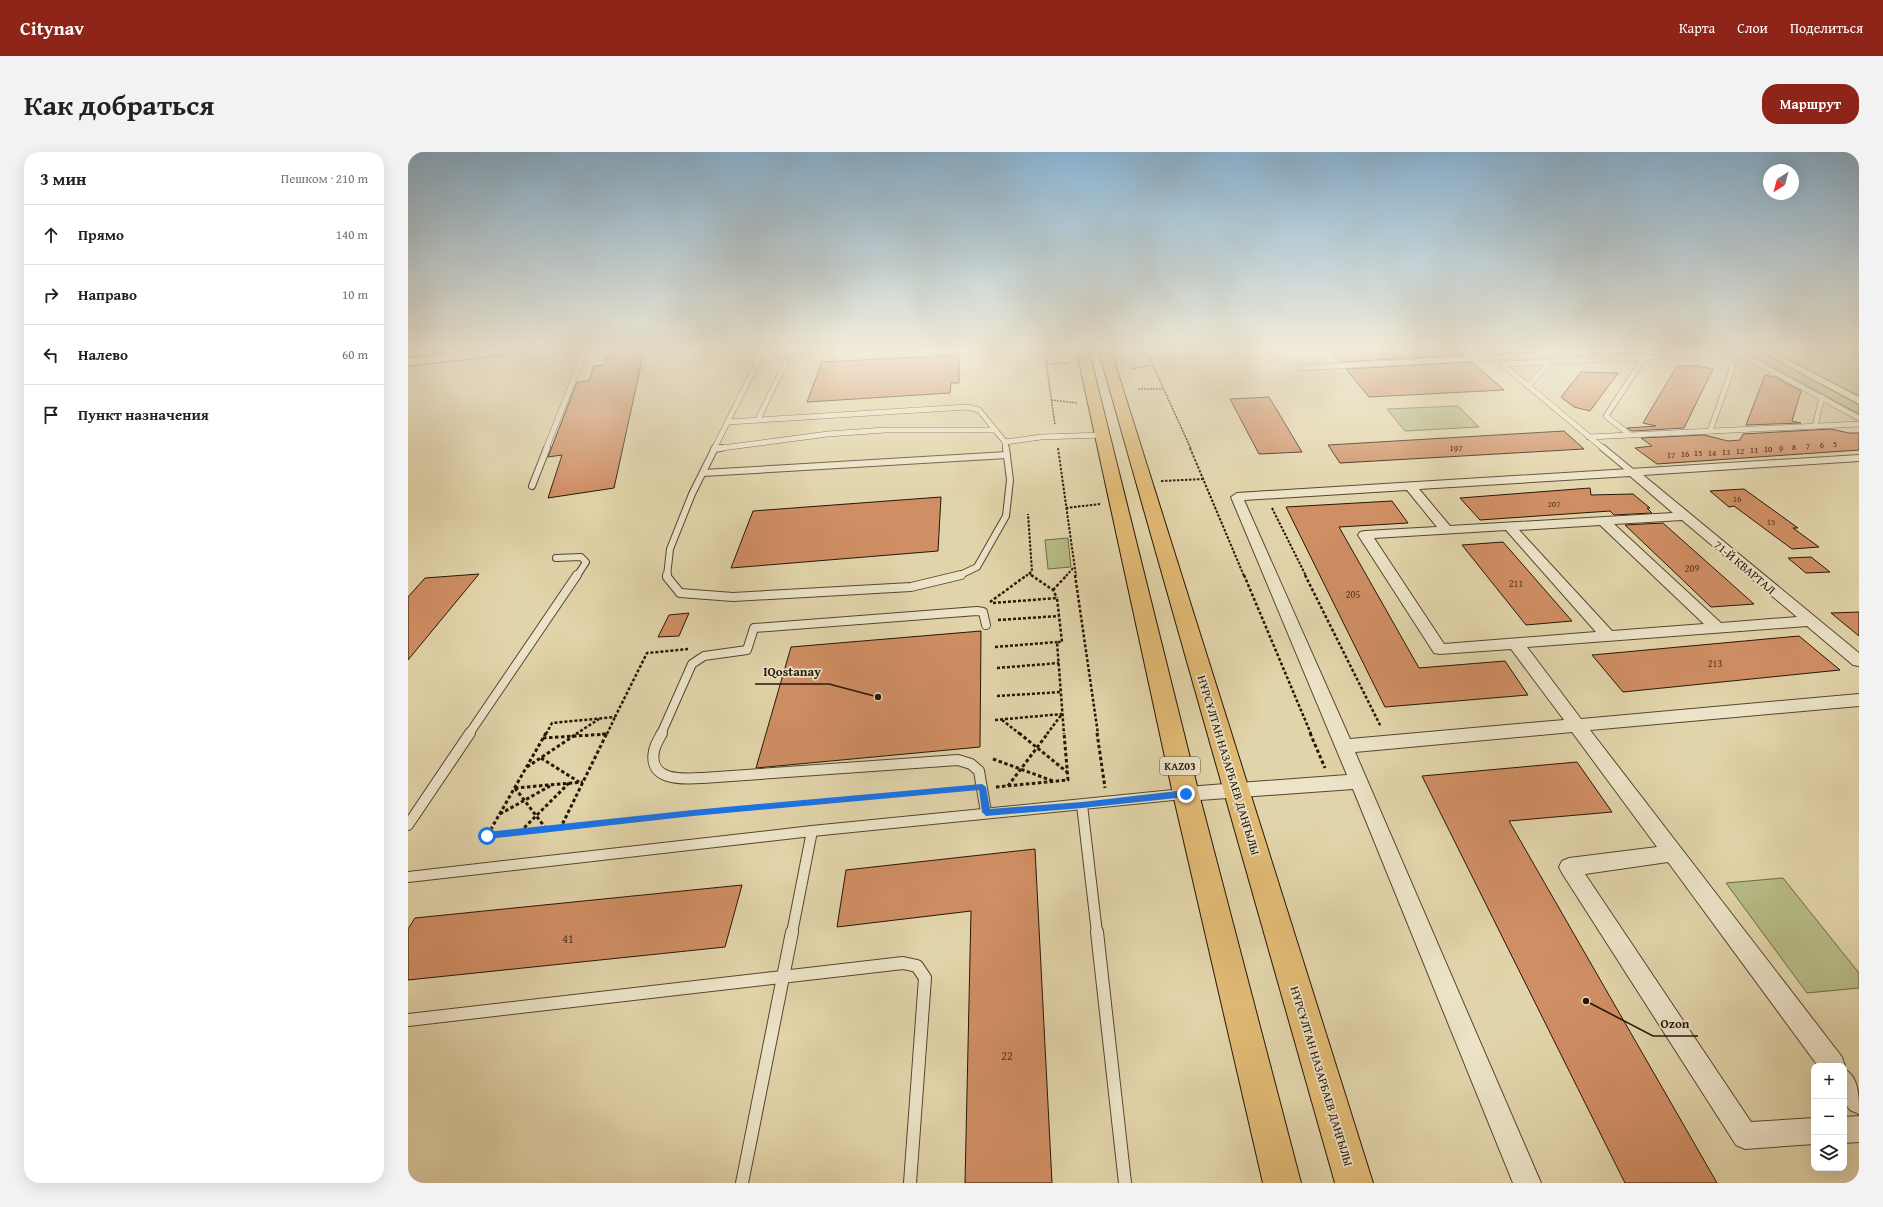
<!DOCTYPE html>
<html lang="ru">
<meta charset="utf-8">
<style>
body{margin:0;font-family:"Gentium Book Plus",serif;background:#f2f2f2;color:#202124}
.controls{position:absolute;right:12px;bottom:12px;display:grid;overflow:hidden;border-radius:8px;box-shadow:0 4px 16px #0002}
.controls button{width:36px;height:36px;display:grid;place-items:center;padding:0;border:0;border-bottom:1px solid #e0e0e0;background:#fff;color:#202124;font:20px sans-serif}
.compass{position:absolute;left:1355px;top:12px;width:36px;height:36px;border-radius:50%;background:#fff;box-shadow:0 4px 16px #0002;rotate:216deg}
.stop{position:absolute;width:12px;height:12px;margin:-9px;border:3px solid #1a73e8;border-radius:50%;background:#fff}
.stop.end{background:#1a73e8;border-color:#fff;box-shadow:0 1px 4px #0008}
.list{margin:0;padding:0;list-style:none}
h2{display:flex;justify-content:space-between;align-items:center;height:52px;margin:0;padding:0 16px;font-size:17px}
h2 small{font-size:13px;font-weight:400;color:#757577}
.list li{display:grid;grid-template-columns:26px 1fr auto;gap:12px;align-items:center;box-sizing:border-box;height:60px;padding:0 16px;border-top:1px solid #e0e0e0}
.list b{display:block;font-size:15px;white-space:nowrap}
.list em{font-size:13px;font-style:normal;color:#757577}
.icon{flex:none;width:22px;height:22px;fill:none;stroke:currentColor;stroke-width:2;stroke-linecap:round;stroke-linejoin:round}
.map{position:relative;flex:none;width:1451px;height:1031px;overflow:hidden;border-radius:16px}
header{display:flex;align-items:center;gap:24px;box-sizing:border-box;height:56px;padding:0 20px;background:#8f2418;color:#fff}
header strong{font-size:19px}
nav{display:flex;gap:22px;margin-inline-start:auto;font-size:14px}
.intro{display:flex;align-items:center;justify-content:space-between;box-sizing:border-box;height:96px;padding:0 24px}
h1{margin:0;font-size:28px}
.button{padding:10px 18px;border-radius:16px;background:#8f2418;color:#fff;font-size:14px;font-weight:700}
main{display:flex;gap:24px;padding:0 24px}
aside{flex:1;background:#fff;border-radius:16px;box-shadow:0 4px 16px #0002}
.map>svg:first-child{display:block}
</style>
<header>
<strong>Citynav</strong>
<nav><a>Карта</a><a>Слои</a><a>Поделиться</a></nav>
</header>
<div class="intro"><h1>Как добраться</h1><a class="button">Маршрут</a></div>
<main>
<aside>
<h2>3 мин<small>Пешком · 210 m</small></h2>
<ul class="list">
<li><svg class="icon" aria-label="ahead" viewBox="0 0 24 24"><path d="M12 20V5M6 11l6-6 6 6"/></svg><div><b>Прямо</b></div><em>140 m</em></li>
<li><svg class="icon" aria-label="right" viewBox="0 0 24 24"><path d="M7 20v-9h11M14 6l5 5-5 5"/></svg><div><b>Направо</b></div><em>10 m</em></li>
<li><svg class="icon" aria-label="left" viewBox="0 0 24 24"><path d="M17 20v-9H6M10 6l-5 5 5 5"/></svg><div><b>Налево</b></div><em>60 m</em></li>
<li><svg class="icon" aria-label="arrive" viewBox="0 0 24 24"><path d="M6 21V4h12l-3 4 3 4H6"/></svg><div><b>Пункт назначения</b></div></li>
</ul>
</aside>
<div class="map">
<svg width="1451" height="1031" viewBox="0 0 1451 1031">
<rect width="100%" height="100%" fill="#e2d4aa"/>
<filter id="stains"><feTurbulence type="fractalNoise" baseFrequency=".005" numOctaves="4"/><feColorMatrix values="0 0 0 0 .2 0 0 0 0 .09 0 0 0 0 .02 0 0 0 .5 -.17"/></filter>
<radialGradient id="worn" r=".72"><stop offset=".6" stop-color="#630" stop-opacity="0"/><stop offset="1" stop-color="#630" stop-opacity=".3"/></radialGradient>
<g fill="#b7bc86" stroke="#6f6946">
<path d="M1328,196H1451V262L1333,198Z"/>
<path d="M1050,254L1071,275L997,279L979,257Z"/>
<path d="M660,386L663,415L640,417L637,388Z"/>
<path d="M1375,726L1451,821V836L1399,841L1318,731Z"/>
</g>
<g fill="#d08e64" stroke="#271607">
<path d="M921,196H1048L1056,203L932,210Z"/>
<path d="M236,199L206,336L140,346L154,303L140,305L169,230L181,229L186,214L196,213L199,204Z"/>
<path d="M551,203V231H543L542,241L399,250L414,210Z"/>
<path d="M1064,210L1096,238L961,245L938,217Z"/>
<path d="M1269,214H1288L1305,217L1276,276L1224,279L1219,276L1248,274L1235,271Z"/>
<path d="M1173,220L1210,221L1182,259L1166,255L1153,245Z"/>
<path d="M1357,223L1367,225L1393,239L1384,269L1393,271L1338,273Z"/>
<path d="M861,245L894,300L851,302L822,247Z"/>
<path d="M1423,277L1441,281H1451V298L1249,312L1227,296L1244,294L1233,286L1296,283L1320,289L1332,288L1335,282Z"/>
<path d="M1156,279L1176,297L932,311L920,293Z"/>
<path d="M1182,336L1183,343L1225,342L1242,356H1239L1244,361L1206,363L1202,359L1072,368L1052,346Z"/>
<path d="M1336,337L1390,376H1385L1411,395L1384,397L1326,354L1321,355L1302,339Z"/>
<path d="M533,345L530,399L323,416L345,359Z"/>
<path d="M984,349L1000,371L931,375L1011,516L1097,509L1120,543L977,555L878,355Z"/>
<path d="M1255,371L1346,452L1303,455L1217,373Z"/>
<path d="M1095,390L1164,469L1118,473L1054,393Z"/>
<path d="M1403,405L1422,420L1398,421L1380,406Z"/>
<path d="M71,422L0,508V445L17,426Z"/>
<path d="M1451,460V484L1423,461Z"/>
<path d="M281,461L271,484L250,485L261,463Z"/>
<path d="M573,479L572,595L348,616L383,495Z"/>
<path d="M1391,484L1432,518L1215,540L1184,503Z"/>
<path d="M1169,610L1204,660L1101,669L1309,1031H1217L1014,624Z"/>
<path d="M627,697L644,1031H557L563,759L429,775L438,718Z"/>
<path d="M334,733L317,795L0,828V777L7,766Z"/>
</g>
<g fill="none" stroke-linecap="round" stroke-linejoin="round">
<g stroke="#564630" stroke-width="6">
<g id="lane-far4">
<path d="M417,196L418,200C428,204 438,203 446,196"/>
<path d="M696,196H704"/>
<path d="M24,197L33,196"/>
<path d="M892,216L1251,196"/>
<path d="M1120,234L1142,210"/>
<path d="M350,267L385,196"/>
<path d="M320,270L559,255L571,258L597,290L598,297"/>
<path d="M1407,274L1414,245"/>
<path d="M1302,279L1325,214L1305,202"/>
<path d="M1221,282L1198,264L1236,206"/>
<path d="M1181,285L1451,272"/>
<path d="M597,290L633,285L695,283"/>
<path d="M138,297L178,196"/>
<path d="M306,297L350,209L353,196"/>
<path d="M306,297L420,282L477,278H587"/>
<path d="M1196,297L1094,212L1331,201L1451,266"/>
</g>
</g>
<g stroke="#564630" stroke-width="8">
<g id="lane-far3">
<path d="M1195,296L1224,320"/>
<path d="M306,297L313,296"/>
<path d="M295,321L599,303"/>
<path d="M124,334L139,296"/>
<path d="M148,406L173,405L178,410L169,424"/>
<path d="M259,424L262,397L284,342L307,296"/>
<path d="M550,424L569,415L598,364L602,328L598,296"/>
</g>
</g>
<g stroke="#564630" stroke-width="10">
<g id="lane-far2">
<path d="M259,423V425L272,441L325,445L503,435L553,423"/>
<path d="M61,582L169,423"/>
<path d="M253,582L284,512L296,504L339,498L346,476L569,459L575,460L578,473"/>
</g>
</g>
<g stroke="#564630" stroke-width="12">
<g id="lane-far1">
<path d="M254,581C251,587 247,593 246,599C240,630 276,627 295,626L550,608L563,612L571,619L578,660"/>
<path d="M674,653L689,781"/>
<path d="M0,673L62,581"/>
<path d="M0,725L404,679L775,642"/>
<path d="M384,781L404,679"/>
</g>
</g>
<g stroke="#564630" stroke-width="14">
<g id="lane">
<path d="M689,780L717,1031"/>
<path d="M0,868L495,811L509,814L517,826L502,1031"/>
<path d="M334,1031L384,780"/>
</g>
</g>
<g stroke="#564630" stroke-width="2">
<g id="street">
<path d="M1347,196H1357L1451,245V252Z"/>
<path d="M1451,303V309L1235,323L1451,501V514L1445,513L1399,474L1119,495L1173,567L1451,542V554L1182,578L1434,905L1437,914L1436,917C1451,925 1451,943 1451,962L1442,958L1436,950V914H1410L1260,710L1177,722L1343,970L1406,966V992L1337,997L1328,993L1154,721L1151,715L1154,709L1161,706L1249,695L1164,580L947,600L1133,1031H1105L945,637L778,649L771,647L769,642L771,637L778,635L939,623L823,345L829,341ZM1222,324L1265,361L1042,374L1011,337ZM999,338L1029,375L957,379L952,380L950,383L1026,501L1032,502L1103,497L1156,568L942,587L836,348ZM1274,368L1389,465L1313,471L1206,372ZM1192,373L1296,472L1204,479L1111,378ZM1098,378L1188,480L1036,492L966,386Z"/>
<path d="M1451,964V990L1436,991V965Z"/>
</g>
</g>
<g stroke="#271607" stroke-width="2">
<path id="secondary" d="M87,196H123L117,200L0,214V206Z"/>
</g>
<g stroke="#271607" stroke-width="2">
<g id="primary">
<path d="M668,196H680L791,642L893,1031H855L765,642Z"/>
<path d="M690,196H702L965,1031H927Z"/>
</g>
</g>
<g stroke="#271607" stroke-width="1.5" stroke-dasharray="2 1" stroke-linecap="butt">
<path d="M636,196L647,273"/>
<path d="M737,196L783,297"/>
<path d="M130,200L165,196"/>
<path d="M638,212L661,211"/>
<path d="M723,217L744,213"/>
<path d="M730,237H755"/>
<path d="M643,248L670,251"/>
</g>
<g stroke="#271607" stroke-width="2" stroke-dasharray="2.5 1.5" stroke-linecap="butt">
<path d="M650,296L668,424"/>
<path d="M782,296L836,424"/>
<path d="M753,329L796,327"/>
<path d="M658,356L692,352"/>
<path d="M864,356L898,424"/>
<path d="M621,421L625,424"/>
<path d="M618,424L624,419L620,362"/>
<path d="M658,424L666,415"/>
</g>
<g stroke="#271607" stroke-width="2.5" stroke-dasharray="3 2" stroke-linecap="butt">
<path d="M623,423L645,438L649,446"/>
<path d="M667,423L690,582"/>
<path d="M836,423L903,582"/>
<path d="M897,423L973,575"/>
<path d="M645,438L659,423"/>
<path d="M582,450L619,423"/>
<path d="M585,451L649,446L654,490H649L656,582"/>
<path d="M590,468L651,464"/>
<path d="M587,495L649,490"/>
<path d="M589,516L651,511"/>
<path d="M589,544L653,540"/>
<path d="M207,565L239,501L280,497"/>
<path d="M587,568L654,562"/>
<path d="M594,568L612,582"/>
<path d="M138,582L144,571L207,565"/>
<path d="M168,582L191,567"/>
<path d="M194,582H199"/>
<path d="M199,582L207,565"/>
<path d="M639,582L654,562"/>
</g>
<g stroke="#271607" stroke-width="3" stroke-dasharray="3.5 2.5" stroke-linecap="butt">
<path d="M138,581L79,684L152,677L199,581"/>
<path d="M611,581L659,620"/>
<path d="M689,581L697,636"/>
<path d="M902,581L917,616"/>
<path d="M135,586L199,582"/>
<path d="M133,606L171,630"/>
<path d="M585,607L645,629"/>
<path d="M119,615L170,581"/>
<path d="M600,634L640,581"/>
<path d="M588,635L660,628L656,581"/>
<path d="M107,636L175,630"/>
<path d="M107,636L139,678"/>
<path d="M92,662L142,634"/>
<path d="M152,677L285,661L559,636"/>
<path d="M112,680L161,631"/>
</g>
<use href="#lane-far4" stroke="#ece3c8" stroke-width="5"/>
<use href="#lane-far3" stroke="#ece3c8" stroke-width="6"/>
<use href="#lane-far2" stroke="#ece3c8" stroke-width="8"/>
<use href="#lane-far1" stroke="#ece3c8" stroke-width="10"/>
<use href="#lane" stroke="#ece3c8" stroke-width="12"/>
<use href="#street" fill="#ece3c8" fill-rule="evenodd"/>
<use href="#secondary" fill="#ece3c8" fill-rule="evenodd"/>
<use href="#primary" fill="#e1ba75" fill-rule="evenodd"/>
</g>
<linearGradient id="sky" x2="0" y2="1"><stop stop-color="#89b4d3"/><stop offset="0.58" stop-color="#f2ecd9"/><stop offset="1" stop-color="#f2ecd9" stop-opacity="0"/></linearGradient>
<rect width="1451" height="340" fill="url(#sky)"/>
<path fill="#1a73e8" d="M574,632L578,635L582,657L674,650L778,638L782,642L778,645L674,656L578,664L574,660L571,638L285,664L79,687L75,684L79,680L285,658Z"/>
<g text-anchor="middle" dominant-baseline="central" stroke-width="3.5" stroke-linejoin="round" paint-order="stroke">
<g font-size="9" fill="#51341e">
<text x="1427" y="291">5</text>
<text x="1414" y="292">6</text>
<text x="1400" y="293">7</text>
<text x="1386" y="294">8</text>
<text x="1048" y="295">197</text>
<text x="1373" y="295">9</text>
<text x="1360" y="296">10</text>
<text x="1346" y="297">11</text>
<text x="1332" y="298">12</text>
<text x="1318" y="299">13</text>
<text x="1290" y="300">15</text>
<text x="1304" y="300">14</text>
<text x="1277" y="301">16</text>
<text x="1263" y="302">17</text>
<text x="1329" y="346">16</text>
<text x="1146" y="351">207</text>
<text x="1363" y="369">15</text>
</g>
<g font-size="10" fill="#51341e">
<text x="1284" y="416">209</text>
<text x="1108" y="431">211</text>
<text x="945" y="442">205</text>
<text x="1307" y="511">213</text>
</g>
<rect fill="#ece3c8" stroke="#625441" stroke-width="1" x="752" y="605" width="40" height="18" rx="3"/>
<g font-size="11" font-weight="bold" fill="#271607">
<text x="772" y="614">KАZ03</text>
</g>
<g font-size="12" fill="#271607" stroke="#ece3c8">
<text transform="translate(1337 415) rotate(40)">71-Й КВАРТАЛ</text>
<text transform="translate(821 613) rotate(73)">НҰРСҰЛТАН НАЗАРБАЕВ ДАҢҒЫЛЫ</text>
<text transform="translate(914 924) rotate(73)">НҰРСҰЛТАН НАЗАРБАЕВ ДАҢҒЫЛЫ</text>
</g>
<g font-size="12" fill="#51341e">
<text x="160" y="786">41</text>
<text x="599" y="903">22</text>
</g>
</g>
<path fill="none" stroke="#271607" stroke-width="1.5" d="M470 545L421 532H347M1178 849L1245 884H1290"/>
<g fill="#271607" stroke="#ece3c8" stroke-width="1.5">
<circle cx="470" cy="545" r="4"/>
<circle cx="1178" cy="849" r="4"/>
</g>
<g font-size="13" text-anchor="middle" font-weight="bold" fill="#271607" stroke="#ece3c8" stroke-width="3.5" stroke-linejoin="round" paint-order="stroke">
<text x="384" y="524">IQostanay</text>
<text x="1267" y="876">Ozon</text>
</g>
<rect width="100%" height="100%" filter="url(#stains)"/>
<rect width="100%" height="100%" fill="url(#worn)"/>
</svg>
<div class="controls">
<button>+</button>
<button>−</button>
<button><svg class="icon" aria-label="layers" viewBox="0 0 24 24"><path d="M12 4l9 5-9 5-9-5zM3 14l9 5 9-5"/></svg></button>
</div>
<svg class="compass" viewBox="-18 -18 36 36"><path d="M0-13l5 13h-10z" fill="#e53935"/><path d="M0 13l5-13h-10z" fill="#757577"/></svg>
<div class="stop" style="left:79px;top:684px"></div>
<div class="stop end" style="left:778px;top:642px"></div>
</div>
</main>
